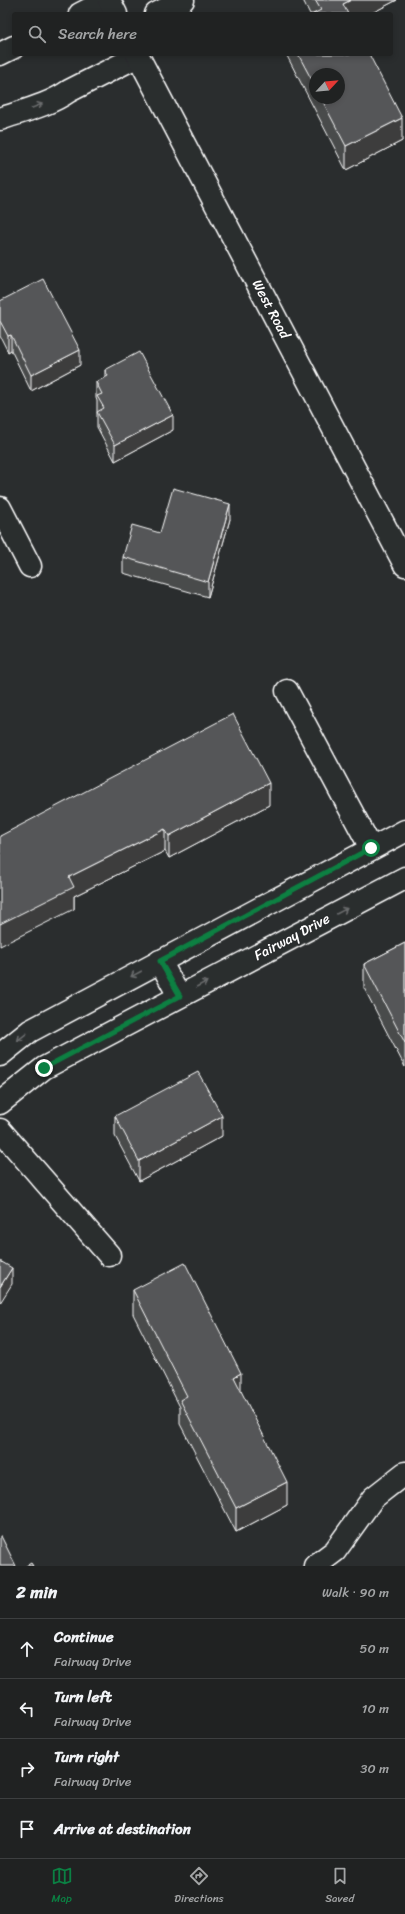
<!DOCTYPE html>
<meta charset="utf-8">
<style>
body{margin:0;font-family:Sriracha,sans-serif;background:#282a2a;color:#f1f3f6}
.compass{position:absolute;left:309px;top:68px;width:36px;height:36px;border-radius:50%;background:#202222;box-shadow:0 2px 6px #0003;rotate:64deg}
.stop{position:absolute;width:12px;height:12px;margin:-9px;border:3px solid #0b8043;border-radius:50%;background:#fff}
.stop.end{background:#0b8043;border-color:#fff;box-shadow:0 1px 4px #0008}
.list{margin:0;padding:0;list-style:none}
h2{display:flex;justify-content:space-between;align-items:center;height:52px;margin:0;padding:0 16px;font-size:17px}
h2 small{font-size:13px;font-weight:400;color:#a2a4a5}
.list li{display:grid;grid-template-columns:26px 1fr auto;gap:12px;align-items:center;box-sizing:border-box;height:60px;padding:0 16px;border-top:1px solid #3d3f40}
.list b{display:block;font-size:15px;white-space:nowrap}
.list p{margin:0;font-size:13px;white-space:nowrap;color:#a2a4a5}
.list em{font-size:13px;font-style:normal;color:#a2a4a5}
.icon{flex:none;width:22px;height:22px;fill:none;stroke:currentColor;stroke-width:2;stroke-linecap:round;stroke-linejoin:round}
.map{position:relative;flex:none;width:405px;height:1566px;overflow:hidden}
.search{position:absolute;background:#202222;box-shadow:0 2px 6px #0003;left:12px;right:12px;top:12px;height:44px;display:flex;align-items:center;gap:10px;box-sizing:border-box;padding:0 14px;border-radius:4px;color:#a2a4a5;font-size:15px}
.sheet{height:292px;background:#202222}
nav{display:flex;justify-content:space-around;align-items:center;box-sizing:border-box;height:56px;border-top:1px solid #3d3f40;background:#202222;font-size:11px;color:#a2a4a5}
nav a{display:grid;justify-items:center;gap:2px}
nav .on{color:#0b8043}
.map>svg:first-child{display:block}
</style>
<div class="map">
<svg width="405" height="1566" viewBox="0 0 405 1566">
<rect width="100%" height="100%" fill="#2a2d2e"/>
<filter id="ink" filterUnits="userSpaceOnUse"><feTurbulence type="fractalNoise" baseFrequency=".025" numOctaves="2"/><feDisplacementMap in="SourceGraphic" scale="8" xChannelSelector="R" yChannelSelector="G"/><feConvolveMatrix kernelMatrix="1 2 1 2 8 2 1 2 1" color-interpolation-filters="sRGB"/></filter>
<g filter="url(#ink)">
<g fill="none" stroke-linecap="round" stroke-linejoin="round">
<g stroke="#fff" stroke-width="25">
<g id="minor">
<path d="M80,14L107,0"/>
<path d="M156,14L183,0"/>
<path d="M0,54L14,47"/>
<path d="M0,119C23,111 49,105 69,91L138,56"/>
<path d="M0,508L30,566"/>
<path d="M287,691L371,848"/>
<path d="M160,961L179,996"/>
<path d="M0,1055L30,1031L405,831"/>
<path d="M0,1103L44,1068L405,878"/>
<path d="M0,1130L109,1255"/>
<path d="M315,1566L335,1551L373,1498L405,1473"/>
</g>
</g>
<g stroke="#fff" stroke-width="25">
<g id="major">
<path d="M109,0L116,14"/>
<path d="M137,54L405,565"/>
</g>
</g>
<use href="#minor" stroke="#2a2d2e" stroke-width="22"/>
<use href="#major" stroke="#2a2d2e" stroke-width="22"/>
</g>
<g fill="#494b4c" stroke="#fff" fill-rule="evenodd">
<path d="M303,0H397L370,14H310Z"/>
<path d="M286,54H369L402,141L346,170ZM315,74L339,98H315Z"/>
<path d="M0,301L80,365L31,391L11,350L8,352L0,336Z"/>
<path d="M105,370L173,430L115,461L97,427V401L96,398V382L105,378Z"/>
<path d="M230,519L208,597L123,573V557L160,533Z"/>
<path d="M269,805L169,858L165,851L74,896V909L0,836Z"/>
<path d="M405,943V1067L364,988V964Z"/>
<path d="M115,1116L222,1136L139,1181L115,1136Z"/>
<path d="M133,1290L241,1392L287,1505L236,1532L180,1424V1407L133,1314Z"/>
</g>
<g fill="#3c3d3e" stroke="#fff">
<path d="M351,0H397L370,14H343V4Z"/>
<path d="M402,118V141L346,170V146Z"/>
<path d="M11,335V350L8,352V336Z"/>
<path d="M80,350V365L31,391V375Z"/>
<path d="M173,415V430L115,461V445Z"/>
<path d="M230,504V519L208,597V582Z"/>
<path d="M269,783V805L169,858V836Z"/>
<path d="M165,829V851L74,896V909L0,946V924L69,877Z"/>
<path d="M222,1116V1136L139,1181V1161Z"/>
<path d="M12,1268V1284L0,1303V1287Z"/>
<path d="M241,1373V1397L234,1377Z"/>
<path d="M287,1482V1505L236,1532V1508Z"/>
</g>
<g fill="#555758" stroke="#fff">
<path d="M315,0H351L343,4L348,14H313L321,10Z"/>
<path d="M298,54H369L402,118L346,146L321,98H339V74H315V86Z"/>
<path d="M43,279L80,350L31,375L11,335L8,336L0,321V301Z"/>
<path d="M139,352L173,415L115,445L97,412L104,408L97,396L102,394L96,382L108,376L105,370Z"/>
<path d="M173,488L230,504L208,582L123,557L132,525L160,533Z"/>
<path d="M233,714L269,783L169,836L165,829L69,877L74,887L0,924V836Z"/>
<path d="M405,943V1043L364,964Z"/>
<path d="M198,1072L222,1116L139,1161L115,1116Z"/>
<path d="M0,1261L12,1268L0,1287Z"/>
<path d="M185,1263L241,1373L234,1377L287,1482L236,1508L180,1400L187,1396L133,1290Z"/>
<path d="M0,1536H1L16,1566H0Z"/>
<path d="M31,1563L33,1566H26Z"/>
</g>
<defs><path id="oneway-shaft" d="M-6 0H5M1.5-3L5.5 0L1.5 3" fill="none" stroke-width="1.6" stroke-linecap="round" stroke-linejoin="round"/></defs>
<g stroke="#6a6c6d">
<use href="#oneway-shaft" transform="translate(37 106) rotate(-22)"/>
<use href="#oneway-shaft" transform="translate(342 911) rotate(-28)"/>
<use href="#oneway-shaft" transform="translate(136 974) rotate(152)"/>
<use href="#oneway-shaft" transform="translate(202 984) rotate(-28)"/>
<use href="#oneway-shaft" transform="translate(22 1037) rotate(142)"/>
</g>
</g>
<g fill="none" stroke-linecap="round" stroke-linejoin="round" filter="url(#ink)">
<path stroke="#0b8043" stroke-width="5" d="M44,1068L180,996L160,961L371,848"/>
</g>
<g text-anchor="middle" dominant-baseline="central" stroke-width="3" stroke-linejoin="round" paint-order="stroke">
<g font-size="14" fill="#fff" stroke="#2a2d2e">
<text transform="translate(271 309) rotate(62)">West Road</text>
<text transform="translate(292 937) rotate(-28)">Fairway Drive</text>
</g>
</g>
</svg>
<svg class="compass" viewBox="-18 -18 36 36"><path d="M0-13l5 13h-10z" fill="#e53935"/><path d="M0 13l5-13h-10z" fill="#a2a4a5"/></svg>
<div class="stop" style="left:371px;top:848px"></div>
<div class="stop end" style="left:44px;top:1068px"></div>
<div class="search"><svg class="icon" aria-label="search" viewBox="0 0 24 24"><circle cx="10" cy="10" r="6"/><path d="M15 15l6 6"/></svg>Search here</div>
</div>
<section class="sheet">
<h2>2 min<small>Walk · 90 m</small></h2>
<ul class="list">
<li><svg class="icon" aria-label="ahead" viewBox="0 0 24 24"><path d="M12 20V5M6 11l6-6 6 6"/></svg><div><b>Continue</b><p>Fairway Drive</p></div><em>50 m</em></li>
<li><svg class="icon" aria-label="left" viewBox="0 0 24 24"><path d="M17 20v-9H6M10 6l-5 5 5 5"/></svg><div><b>Turn left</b><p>Fairway Drive</p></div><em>10 m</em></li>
<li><svg class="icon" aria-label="right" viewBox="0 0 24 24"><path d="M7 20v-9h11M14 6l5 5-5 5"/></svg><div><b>Turn right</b><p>Fairway Drive</p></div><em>30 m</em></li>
<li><svg class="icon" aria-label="arrive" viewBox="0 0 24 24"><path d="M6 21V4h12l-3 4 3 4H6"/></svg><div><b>Arrive at destination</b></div></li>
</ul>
</section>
<nav>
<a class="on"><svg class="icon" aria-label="map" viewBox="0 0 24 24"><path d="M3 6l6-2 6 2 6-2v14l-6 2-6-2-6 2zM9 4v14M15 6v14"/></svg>Map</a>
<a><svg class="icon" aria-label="directions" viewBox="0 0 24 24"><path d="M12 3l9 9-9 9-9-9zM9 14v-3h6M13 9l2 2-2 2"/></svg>Directions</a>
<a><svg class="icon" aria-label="saved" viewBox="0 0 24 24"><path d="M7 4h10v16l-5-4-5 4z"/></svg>Saved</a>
</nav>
